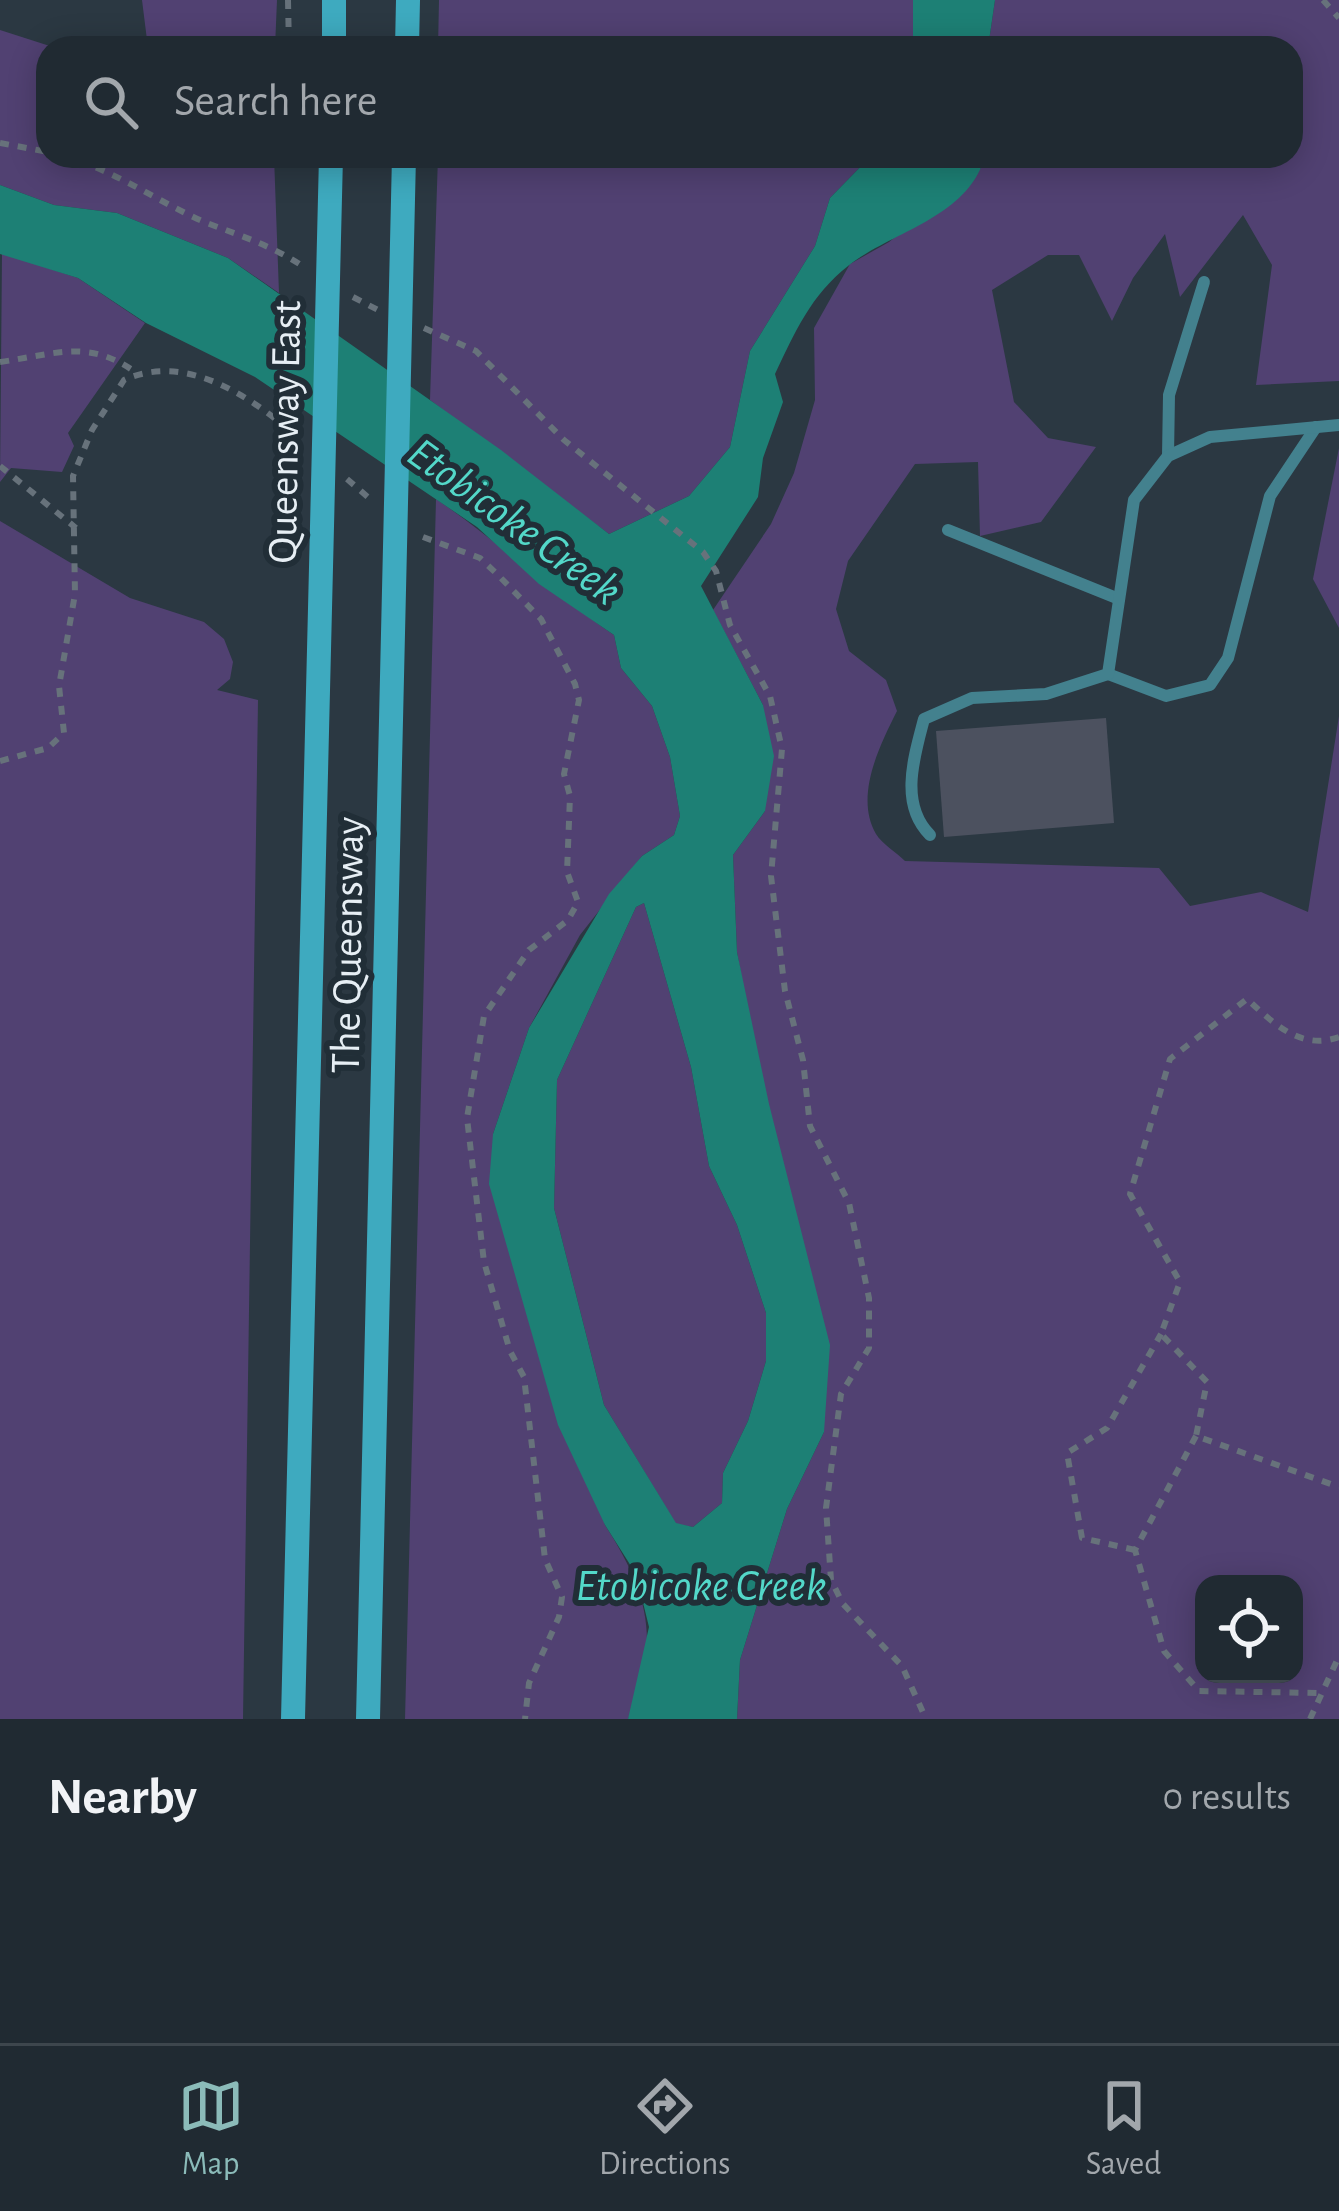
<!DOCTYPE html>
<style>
body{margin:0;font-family:"Alegreya Sans",sans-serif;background:#2d363e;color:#f1f3f6}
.controls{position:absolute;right:36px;bottom:36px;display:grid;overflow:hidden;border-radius:24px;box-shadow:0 6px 30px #0003}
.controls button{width:108px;height:108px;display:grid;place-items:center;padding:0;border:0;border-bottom:3px solid #3d464d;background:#202a32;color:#f1f3f6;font:60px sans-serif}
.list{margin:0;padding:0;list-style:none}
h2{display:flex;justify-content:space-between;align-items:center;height:156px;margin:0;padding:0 48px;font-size:51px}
h2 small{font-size:39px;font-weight:400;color:#a2a7ac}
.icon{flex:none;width:66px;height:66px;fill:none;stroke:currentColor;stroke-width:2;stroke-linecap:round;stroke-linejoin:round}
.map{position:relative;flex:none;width:1339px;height:1719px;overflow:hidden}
.search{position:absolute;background:#202a32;box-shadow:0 6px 30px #0003;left:36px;right:36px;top:36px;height:132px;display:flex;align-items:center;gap:30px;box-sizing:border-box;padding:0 42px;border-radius:36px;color:#a2a7ac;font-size:45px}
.sheet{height:324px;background:#202a32}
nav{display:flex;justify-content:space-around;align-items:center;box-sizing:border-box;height:168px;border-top:3px solid #3d464d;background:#202a32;font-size:33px;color:#a2a7ac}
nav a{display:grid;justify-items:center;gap:6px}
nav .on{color:#8bbbb9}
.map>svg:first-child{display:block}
</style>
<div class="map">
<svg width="1339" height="1719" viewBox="0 0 1339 1719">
<rect width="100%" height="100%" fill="#2b3842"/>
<g fill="#514172" fill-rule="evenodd">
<path d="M142,0H277L275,48H148Z"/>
<path d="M439,0H913V48H438Z"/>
<path d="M995,0H1339V381L1256,385L1272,265L1243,215L1180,297L1165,234L1133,278L1112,321L1079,255H1048L992,290L1014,402L1048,438L1096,447L1041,522L980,536L978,462L915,464L848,561L836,609L849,651L886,680L897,711C880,745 854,796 876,834C882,844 897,853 905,861L1159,868L1190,906L1261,892L1308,912L1339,716V1719H737L740,1660L787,1509L824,1432L737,952L733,855L765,811L763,705L713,610L771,524L794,473L815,400L814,328L850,264L889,242L982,167L985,156H1291V48H988ZM1204,1584H1294V1674H1204Z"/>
<path d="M0,30L56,48H48V156H274L279,293L228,258L117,213L54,205L0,185Z"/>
<path d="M438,156H871L830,198L815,246L750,351L730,447L689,496L609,534L430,400Z"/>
<path d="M2,253L78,278L145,323L68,433L74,446L62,472L11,468L0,482Z"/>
<path d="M1339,448V628L1313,579Z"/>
<path d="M436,499C498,541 552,593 614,635L621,668L652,706L670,757L680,816L674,835L642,856L580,935L529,1028L493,1134L605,1525C648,1592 662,1642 628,1719H405Z"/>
<path d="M0,521L130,598L204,622L224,639L233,662L230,679L217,690L258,700L243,1719H0Z"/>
<path d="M644,903L691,1067L709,1166L737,1225L766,1313V1361L748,1421L723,1473L722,1503L693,1527L676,1524L604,1405L554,1208L557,1080L636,907Z"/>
</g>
<g fill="#1d8075" fill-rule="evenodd">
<path d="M913,0H995L988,48H913Z"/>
<path d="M871,156H985C968,218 892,231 848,266C811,295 795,332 775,374L783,402L763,458L758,497L701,586L763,705L774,756L765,811L733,855L737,952L769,1104L830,1345L824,1432L787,1509L740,1660L737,1719H628L649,1627L636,1574L605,1525L558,1425L489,1184L493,1134L529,1028L609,894L642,856L674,835L680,816L670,757L652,706L621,668L614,635L539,584L477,527L255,377L146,323L78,278L0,254V185L54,205L117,213L228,258L501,450L609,534L689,496L730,447L750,351L815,246L830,198ZM644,903L691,1067L709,1166L737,1225L766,1313V1361L748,1421L723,1473L722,1503L693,1527L676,1523L604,1405L554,1208L557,1080L636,907Z"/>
</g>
<path fill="#4c515f" d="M1106,718L1114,823L944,837L936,731Z"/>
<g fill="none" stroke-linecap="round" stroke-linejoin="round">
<g stroke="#67727b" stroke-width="6" stroke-dasharray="9 9" stroke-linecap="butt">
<path d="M288,0L289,48"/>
<path d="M1323,0L1339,18"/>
<path d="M0,143L48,152"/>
<path d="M62,156C116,170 157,202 207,223C241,236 270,245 301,265"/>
<path d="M353,297L378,310"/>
<path d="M424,328L476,351L564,440L703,552L716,571L730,625L770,696L782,749L771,876L785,991L803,1060L810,1126L849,1203L869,1298V1348L841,1394L826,1508L831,1580L843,1604L902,1666L926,1719"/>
<path d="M0,362C57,354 89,338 138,374"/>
<path d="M0,466L76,528"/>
<path d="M347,479L369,498"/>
<path d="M423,537L480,558L497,574L541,619L575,684L579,700L564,774L570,796L567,872L578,902L568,920L529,950L484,1016L467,1118L484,1262L510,1351L524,1377L545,1559L562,1597L559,1617L529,1683L525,1719"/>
<path d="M0,761L48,748L64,733L59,686L75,594L73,476L92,430L124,380C188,351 255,400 300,439"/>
<path d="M1339,1037C1301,1051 1273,1023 1247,999L1170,1059L1130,1194L1180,1282L1161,1334L1207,1382L1196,1436L1339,1487"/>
<path d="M1196,1436L1135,1550L1164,1651L1199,1691L1320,1693"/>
<path d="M1135,1550L1082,1538L1067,1453L1107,1428L1161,1334"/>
<path d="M1310,1719L1339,1656"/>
</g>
<g stroke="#43818e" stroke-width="12">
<path d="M1168,456L1169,395L1204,282"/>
<path d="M948,530L1119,599"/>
<path d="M1108,674L1166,696L1210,685L1228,658L1270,496L1316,427"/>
<path d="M930,835C899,804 914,757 924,719L972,698L1046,694L1108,674L1134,500L1168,456L1210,437L1339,425"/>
</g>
<g stroke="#3eaabf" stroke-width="24">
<path d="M334,48V0"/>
<path d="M407,48L408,0"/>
<path d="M293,1719L331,156"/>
<path d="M368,1719L404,156"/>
</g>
</g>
<g text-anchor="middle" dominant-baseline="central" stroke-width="12" stroke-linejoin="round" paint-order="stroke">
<g font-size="42" fill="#e6eef4" stroke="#212e37">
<text transform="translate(285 432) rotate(-89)">Queensway East</text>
<text transform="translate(348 945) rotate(-89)">The Queensway</text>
</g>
<g font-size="45" font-style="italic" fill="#53d8c9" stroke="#212e37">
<text transform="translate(514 522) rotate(36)">Etobicoke Creek</text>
<text x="701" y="1586">Etobicoke Creek</text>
</g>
</g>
</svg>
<div class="controls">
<button><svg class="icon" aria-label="locate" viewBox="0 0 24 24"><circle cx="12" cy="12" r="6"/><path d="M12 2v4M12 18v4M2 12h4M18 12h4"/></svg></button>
</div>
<div class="search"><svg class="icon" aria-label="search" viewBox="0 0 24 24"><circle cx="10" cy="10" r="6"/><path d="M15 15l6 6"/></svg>Search here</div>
</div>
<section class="sheet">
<h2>Nearby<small>0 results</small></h2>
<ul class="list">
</ul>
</section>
<nav>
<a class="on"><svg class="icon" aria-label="map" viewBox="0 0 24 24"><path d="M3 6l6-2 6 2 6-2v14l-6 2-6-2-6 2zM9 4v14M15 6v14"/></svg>Map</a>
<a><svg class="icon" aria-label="directions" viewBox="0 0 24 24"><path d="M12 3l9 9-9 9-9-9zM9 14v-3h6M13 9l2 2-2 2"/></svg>Directions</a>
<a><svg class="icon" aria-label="saved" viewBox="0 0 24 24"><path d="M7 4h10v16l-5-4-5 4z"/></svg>Saved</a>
</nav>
